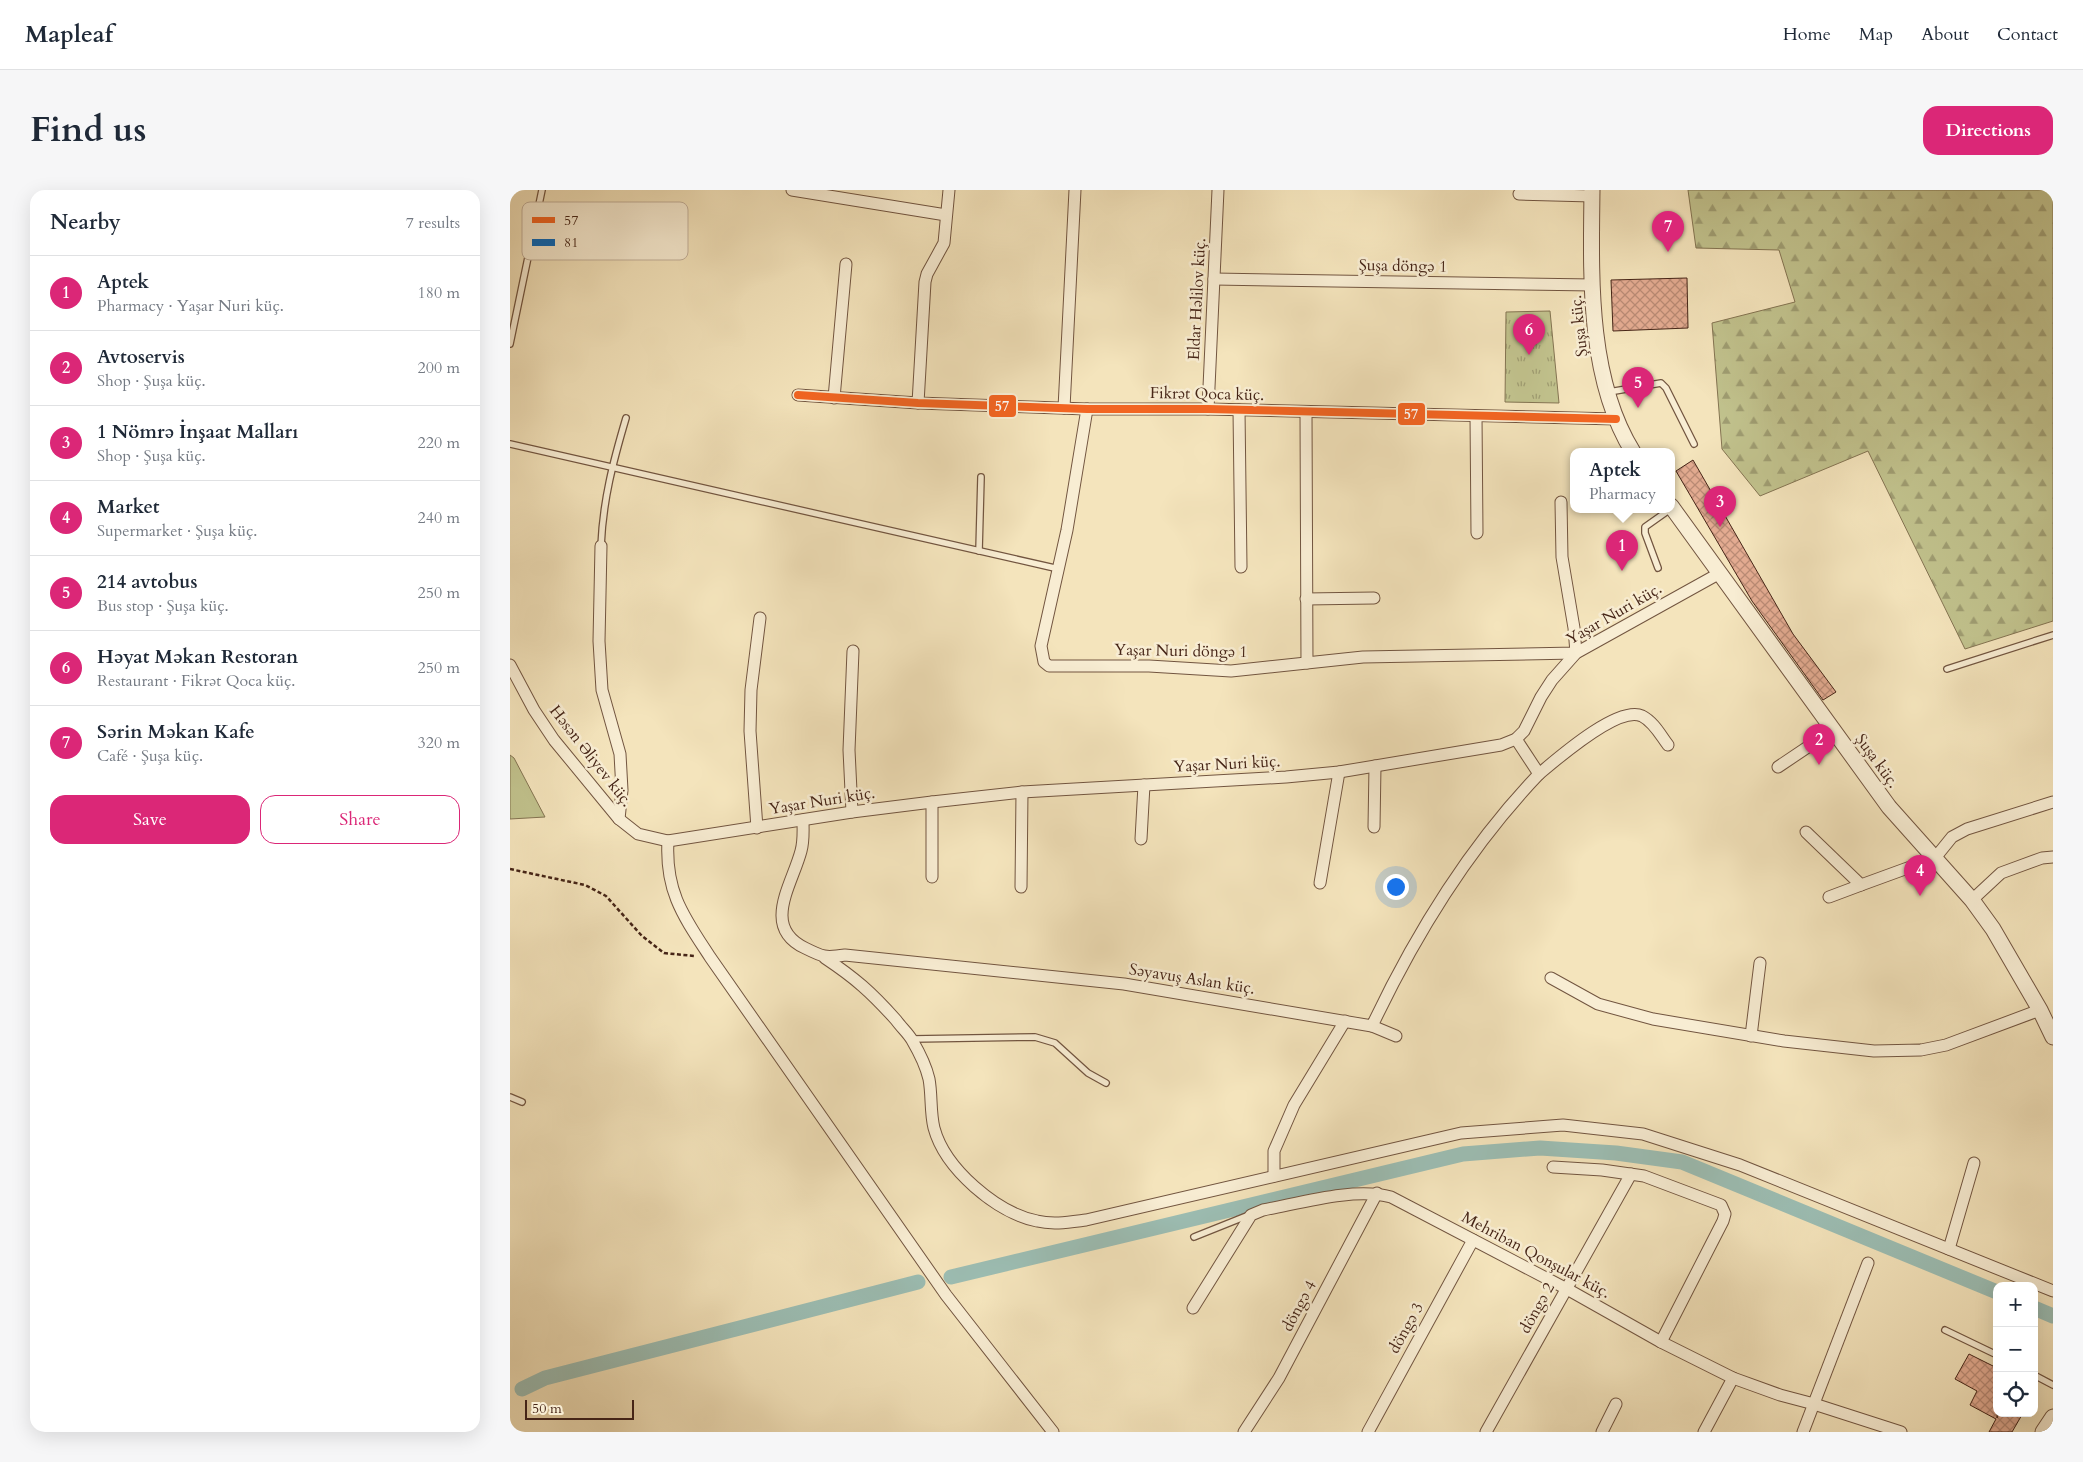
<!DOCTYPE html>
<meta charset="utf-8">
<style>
body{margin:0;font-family:Cardo,serif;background:#f6f6f7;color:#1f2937}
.controls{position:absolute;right:15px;bottom:15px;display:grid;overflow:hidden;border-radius:10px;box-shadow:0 5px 20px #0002}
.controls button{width:45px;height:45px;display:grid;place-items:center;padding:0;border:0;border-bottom:1px solid #e0e1e3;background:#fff;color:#1f2937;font:25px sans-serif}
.scale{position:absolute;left:15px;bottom:12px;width:109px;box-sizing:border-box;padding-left:5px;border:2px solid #462517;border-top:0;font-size:14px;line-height:18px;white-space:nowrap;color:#462517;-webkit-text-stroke:4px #f8edd3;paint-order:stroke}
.you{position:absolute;left:885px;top:696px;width:18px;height:18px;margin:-12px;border:4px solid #fff;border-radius:50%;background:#1a73e8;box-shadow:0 0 0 8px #1a73e833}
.badge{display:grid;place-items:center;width:32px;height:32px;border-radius:50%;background:#db2777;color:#fff;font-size:16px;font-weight:700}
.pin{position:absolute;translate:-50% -41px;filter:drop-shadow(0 1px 2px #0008)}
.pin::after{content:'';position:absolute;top:26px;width:18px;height:15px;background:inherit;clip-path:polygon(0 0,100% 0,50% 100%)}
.popup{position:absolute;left:1060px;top:258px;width:105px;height:65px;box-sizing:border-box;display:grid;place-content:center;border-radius:10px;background:#fff;filter:drop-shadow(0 1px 4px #0005);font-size:16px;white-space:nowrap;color:#747a83}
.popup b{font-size:19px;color:#1f2937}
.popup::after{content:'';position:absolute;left:50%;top:100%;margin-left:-10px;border:10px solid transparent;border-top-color:#fff}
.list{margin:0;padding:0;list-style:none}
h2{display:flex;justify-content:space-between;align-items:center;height:65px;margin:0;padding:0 20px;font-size:21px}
h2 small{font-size:16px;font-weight:400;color:#747a83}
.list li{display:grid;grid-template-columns:32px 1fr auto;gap:15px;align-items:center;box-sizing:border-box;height:75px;padding:0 20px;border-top:1px solid #e0e1e3}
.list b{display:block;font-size:19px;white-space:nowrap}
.list p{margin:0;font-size:16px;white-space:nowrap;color:#747a83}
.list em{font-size:16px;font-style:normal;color:#747a83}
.actions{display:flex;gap:10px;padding:15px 20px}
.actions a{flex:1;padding:11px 0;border:1px solid #db2777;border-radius:15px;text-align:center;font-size:18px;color:#db2777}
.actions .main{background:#db2777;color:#fff}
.icon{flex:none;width:28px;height:28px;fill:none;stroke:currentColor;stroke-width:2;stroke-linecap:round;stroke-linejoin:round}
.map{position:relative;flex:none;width:1543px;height:1242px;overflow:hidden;border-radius:15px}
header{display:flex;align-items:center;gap:30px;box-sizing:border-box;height:70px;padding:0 25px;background:#fff;border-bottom:1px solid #e0e1e3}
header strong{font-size:24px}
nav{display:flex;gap:28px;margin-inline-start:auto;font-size:18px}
.intro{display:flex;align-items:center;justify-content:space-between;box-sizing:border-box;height:120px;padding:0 30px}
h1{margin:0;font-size:35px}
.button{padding:12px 22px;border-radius:15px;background:#db2777;color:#fff;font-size:18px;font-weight:700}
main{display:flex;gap:30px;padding:0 30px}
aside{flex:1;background:#fff;border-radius:15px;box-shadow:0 5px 20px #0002}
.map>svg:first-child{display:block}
</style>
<header>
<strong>Mapleaf</strong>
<nav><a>Home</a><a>Map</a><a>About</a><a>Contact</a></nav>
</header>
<div class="intro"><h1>Find us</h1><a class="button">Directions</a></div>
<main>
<aside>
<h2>Nearby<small>7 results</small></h2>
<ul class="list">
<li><span class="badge">1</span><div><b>Aptek</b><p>Pharmacy · Yaşar Nuri küç.</p></div><em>180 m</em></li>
<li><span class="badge">2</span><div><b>Avtoservis</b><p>Shop · Şuşa küç.</p></div><em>200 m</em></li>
<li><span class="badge">3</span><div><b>1 Nömrə İnşaat Malları</b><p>Shop · Şuşa küç.</p></div><em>220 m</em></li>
<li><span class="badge">4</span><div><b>Market</b><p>Supermarket · Şuşa küç.</p></div><em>240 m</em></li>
<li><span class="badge">5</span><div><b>214 avtobus</b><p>Bus stop · Şuşa küç.</p></div><em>250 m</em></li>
<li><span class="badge">6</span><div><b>Həyat Məkan Restoran</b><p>Restaurant · Fikrət Qoca küç.</p></div><em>250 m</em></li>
<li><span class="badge">7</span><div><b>Sərin Məkan Kafe</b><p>Café · Şuşa küç.</p></div><em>320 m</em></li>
</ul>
<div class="actions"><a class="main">Save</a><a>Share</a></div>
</aside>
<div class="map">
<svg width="1543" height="1242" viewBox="0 0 1543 1242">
<defs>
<pattern id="forest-firs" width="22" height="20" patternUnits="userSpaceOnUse" patternTransform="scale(1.25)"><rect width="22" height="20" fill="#c1c28d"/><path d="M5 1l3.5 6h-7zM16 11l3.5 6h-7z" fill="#9f9d72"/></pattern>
<pattern id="park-tufts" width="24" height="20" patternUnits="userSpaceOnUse" patternTransform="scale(1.25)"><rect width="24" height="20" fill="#c1c28d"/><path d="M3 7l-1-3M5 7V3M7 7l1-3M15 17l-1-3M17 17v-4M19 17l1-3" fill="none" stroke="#9f9d72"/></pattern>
<pattern id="building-cross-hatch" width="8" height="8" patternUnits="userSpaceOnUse" patternTransform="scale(1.25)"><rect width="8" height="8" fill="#e3ab91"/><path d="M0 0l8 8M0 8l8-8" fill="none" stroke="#ba8b75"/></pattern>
</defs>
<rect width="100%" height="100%" fill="#f4e4bc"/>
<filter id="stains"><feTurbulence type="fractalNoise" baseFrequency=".004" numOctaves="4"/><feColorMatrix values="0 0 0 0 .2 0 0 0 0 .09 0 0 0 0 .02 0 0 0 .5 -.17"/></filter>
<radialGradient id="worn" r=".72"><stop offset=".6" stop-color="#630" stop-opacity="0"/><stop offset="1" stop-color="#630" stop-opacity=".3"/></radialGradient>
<path fill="#c1c28d" stroke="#847452" d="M0,565L4,568L35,627L0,629Z"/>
<path fill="url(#forest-firs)" stroke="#847452" d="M1178,0H1543V431L1455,459L1358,261L1250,306L1212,259L1202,133L1285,112L1269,60L1186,58Z"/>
<path fill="url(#park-tufts)" stroke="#847452" d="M1040,121L1049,213L995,212L996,122Z"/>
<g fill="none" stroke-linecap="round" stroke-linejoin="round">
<g stroke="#9cbeb4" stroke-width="15">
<path d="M441,1087L953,964L1030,958L1106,963L1172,972L1487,1102"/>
<path d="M1524,1118L1543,1126"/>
<path d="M12,1199L35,1188L408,1092"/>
</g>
</g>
<g fill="url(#building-cross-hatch)" stroke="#462517">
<path d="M1177,88L1178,138L1103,141L1101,90Z"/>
<path d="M1183,270L1283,444L1326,502L1313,510L1242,411L1166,281Z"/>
<path d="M1459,1164L1487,1178V1228L1489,1223H1513L1502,1242H1479L1486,1229L1460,1215L1467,1201L1445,1189Z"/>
</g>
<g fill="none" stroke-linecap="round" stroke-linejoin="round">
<g stroke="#725540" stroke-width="8">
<g id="service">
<path d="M0,154L32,0"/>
<path d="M1099,202L1151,193L1156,198L1184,254"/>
<path d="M0,254L549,379"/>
<path d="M91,356C93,310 103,272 116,228"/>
<path d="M469,361L471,287"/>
<path d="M1148,378L1135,343V337L1159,320"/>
<path d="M1437,479L1543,445"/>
<path d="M402,849L525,847L545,853L578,883L596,893"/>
<path d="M0,907L12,912"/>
<path d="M684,1047L739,1025"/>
<path d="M1435,1140L1487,1165"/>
<path d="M1524,1185L1543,1195"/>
</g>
</g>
<g stroke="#725540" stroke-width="13">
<g id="minor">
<path d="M282,0L436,25"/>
<path d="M1009,4L1082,6"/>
<path d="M704,89L1083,95"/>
<path d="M288,205L408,213L577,219H698L1106,229"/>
<path d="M324,208L336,74"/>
<path d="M408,213L415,92L417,84L434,53L439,0"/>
<path d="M554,218L565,0"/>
<path d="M577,219L557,340L531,456L534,472L539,476H639L721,481L853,467L1066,463L1064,438L1052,367L1051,312"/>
<path d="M698,219L708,0"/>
<path d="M729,220L731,377"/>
<path d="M796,222L797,473"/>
<path d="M966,226L967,343"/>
<path d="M91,356L89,451L92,500L110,564L112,600L109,629"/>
<path d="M796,409L864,408"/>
<path d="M0,475L24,520L44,550L109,629L128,644L158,651L342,622L422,612L512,602L776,587L829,582L991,555L1006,549L1014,541L1031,507L1042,490L1066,463L1210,383"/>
<path d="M1268,577L1323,540"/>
<path d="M1029,584C1047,569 1108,515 1132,526C1144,532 1151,546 1158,555"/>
<path d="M422,612V687"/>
<path d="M342,622L339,560L343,461"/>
<path d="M293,630C293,641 294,650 291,661C282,695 251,737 295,758C313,767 315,768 335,765L614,794L862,836C905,745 960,656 1029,584L1006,549"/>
<path d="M864,637L865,576"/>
<path d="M247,638L240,541L241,500L250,428"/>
<path d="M1296,642L1351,695L1425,668L1442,647L1457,639L1543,612"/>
<path d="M631,649L634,595"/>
<path d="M158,651C155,702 174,727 200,767L436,1105L543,1242"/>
<path d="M810,693L829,582"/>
<path d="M511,697L512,602"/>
<path d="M1319,707L1351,695"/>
<path d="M1462,710L1491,683L1532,668L1543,667"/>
<path d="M315,768C345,788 361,802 386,830C391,837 398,843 402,850C409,862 416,876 419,889C422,905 420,922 424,938C435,979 487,1023 527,1031C543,1035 560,1032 576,1030L951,943L1053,935L1133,944L1230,975L1543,1101"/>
<path d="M1041,788L1088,814L1143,829L1274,851L1364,861L1411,860L1436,855L1530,820"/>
<path d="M862,836L886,846"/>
<path d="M1241,846L1250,773"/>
<path d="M1043,977L1092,980L1134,986L1211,1015L1215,1024L1213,1031L1151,1152"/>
<path d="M764,986V961L784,915L835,831"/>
<path d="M1439,1059L1464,973"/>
<path d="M683,1118L741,1025L753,1020C791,1013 844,997 881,1007L1057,1099L1151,1152L1223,1188L1270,1205L1304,1214L1391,1242"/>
<path d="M734,1242L769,1188L867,1003"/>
<path d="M858,1242L963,1050"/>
<path d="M976,1242L1121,984"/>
<path d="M1092,1242L1106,1214"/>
<path d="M1194,1242L1223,1188"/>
<path d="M1293,1242L1358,1073"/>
</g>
</g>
<g stroke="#725540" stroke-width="17">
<g id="tertiary">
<path d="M1082,0C1081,85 1077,188 1123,262"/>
<path d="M1161,316L1379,617L1462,710L1483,739L1530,820L1543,847"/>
<path d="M1533,1242L1543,1227"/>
</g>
</g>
<path stroke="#462517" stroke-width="2.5" stroke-dasharray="4 2.5" stroke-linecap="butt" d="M0,679L75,695L96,706L132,746L154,763L184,766"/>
<use href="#service" stroke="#f8edd3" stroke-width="5.5"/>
<use href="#minor" stroke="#f8edd3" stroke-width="11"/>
<use href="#tertiary" stroke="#f8edd3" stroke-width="15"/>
<g stroke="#f8edd3" stroke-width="11">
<path id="bus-1" d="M288,205L408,213L577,219H698L1106,229"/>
</g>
<use href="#bus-1" stroke="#f26522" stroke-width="8"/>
</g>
<g text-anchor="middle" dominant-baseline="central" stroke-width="5" stroke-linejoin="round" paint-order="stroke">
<g font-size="16" fill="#462517" stroke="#f8edd3">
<text transform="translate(893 76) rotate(1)">Şuşa döngə 1</text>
<text transform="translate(687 109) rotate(-87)">Eldar Həlilov küç.</text>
<text transform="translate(1069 136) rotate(-96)">Şuşa küç.</text>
<text transform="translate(697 204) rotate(1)">Fikrət Qoca küç.</text>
<text transform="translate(1104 424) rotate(-30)">Yaşar Nuri küç.</text>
<text transform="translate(671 461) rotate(1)">Yaşar Nuri döngə 1</text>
<text transform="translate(81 566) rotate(52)">Həsən Əliyev küç.</text>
<text transform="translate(1367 571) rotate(54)">Şuşa küç.</text>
<text transform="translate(717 574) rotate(-3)">Yaşar Nuri küç.</text>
<text transform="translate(312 611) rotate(-9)">Yaşar Nuri küç.</text>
<text transform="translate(682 789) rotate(9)">Səyavuş Aslan küç.</text>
<text transform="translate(1026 1065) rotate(28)">Mehriban Qonşular küç.</text>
<text transform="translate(789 1116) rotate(-62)">döngə 4</text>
<text transform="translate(1027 1118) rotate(-61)">döngə 2</text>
<text transform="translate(896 1138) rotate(-61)">döngə 3</text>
</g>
</g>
<rect x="12" y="12" width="166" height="58" rx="8" fill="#f8edd3" stroke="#c3b19b" stroke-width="1"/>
<rect x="22" y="27" width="23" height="6" fill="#f26522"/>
<rect x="22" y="49" width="23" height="7" fill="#0065bd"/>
<g font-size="14" fill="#462517">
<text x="54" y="35">57</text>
<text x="54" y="57">81</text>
</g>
<g stroke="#f8edd3" stroke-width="2">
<rect x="478" y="204" width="29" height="24" rx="5" fill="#f26522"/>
<rect x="887" y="212" width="29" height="24" rx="5" fill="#f26522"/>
</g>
<g font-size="14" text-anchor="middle" font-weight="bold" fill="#fff">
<text x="492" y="221">57</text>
<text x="901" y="229">57</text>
</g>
<rect width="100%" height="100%" filter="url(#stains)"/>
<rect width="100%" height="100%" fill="url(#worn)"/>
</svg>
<div class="controls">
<button>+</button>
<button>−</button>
<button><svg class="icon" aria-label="locate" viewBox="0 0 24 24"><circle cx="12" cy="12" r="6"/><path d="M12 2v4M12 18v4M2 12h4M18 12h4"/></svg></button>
</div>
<div class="scale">50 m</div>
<div class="you"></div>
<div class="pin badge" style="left:1112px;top:381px">1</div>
<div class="popup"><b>Aptek</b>Pharmacy</div>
<div class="pin badge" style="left:1309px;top:575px">2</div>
<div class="pin badge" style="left:1210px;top:337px">3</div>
<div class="pin badge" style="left:1410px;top:706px">4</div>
<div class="pin badge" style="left:1128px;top:218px">5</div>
<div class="pin badge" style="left:1019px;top:165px">6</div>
<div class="pin badge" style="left:1158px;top:62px">7</div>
</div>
</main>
